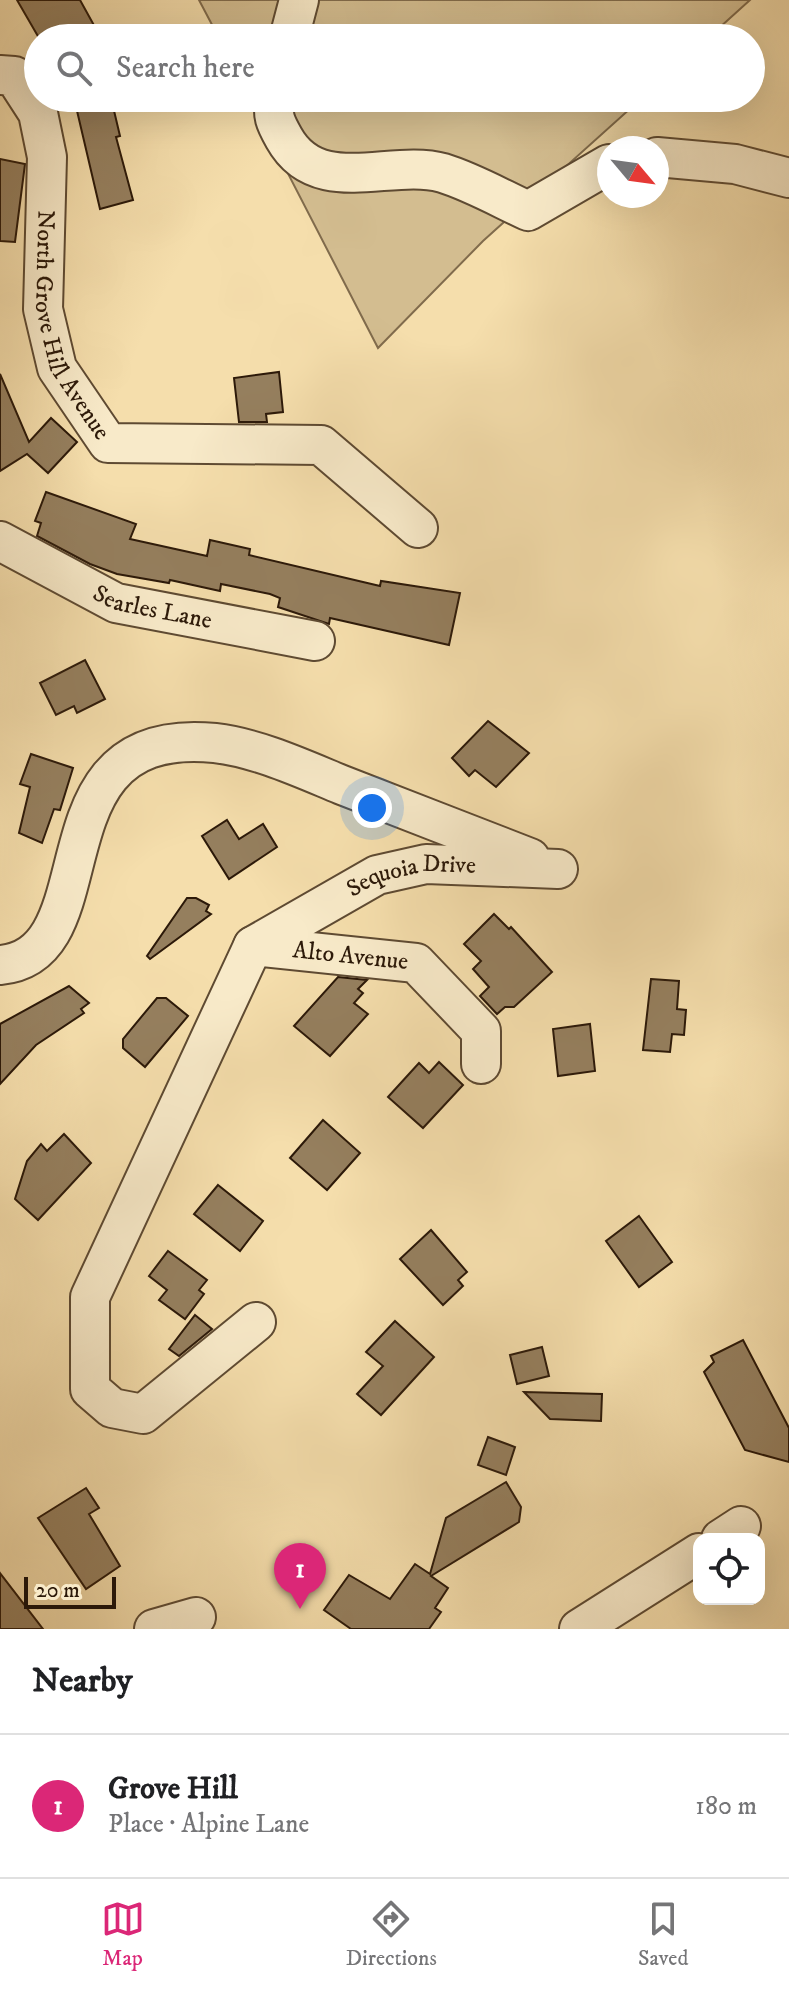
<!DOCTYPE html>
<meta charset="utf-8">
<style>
body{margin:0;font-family:"IM FELL DW Pica",serif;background:#f6f6f6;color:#202124}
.controls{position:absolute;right:24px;bottom:24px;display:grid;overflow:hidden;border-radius:16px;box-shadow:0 8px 32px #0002}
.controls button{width:72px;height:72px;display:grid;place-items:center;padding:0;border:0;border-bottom:2px solid #e0e0e0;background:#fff;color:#202124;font:40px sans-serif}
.compass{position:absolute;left:597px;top:136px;width:72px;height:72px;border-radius:50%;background:#fff;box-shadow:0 8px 32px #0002;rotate:119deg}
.scale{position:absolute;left:24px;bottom:20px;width:92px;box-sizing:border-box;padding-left:8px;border:4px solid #2c1909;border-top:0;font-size:22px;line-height:28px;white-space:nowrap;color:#2c1909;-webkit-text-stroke:6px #f8eac9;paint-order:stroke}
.you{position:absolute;left:372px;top:808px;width:28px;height:28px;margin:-20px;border:6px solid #fff;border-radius:50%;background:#1a73e8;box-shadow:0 0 0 12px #1a73e833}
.badge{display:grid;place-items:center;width:52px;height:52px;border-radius:50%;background:#db2777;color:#fff;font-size:26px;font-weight:700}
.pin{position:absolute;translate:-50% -66px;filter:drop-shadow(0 2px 4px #0008)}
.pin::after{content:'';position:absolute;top:42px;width:28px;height:24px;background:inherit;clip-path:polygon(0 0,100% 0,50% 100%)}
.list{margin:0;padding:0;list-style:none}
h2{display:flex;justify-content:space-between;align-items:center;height:104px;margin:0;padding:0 32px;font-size:34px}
h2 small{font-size:26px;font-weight:400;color:#757577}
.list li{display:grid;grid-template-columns:52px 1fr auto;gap:24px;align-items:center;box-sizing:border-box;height:144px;padding:0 32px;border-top:2px solid #e0e0e0}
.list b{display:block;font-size:30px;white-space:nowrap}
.list p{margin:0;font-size:26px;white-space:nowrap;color:#757577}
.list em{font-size:26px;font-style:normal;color:#757577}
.icon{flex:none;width:44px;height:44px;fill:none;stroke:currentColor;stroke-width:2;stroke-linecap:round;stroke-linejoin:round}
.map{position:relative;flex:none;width:789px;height:1629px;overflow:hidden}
.search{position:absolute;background:#fff;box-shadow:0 8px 32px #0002;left:24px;right:24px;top:24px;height:88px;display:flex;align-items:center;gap:20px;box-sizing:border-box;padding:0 28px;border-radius:44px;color:#757577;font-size:30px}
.sheet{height:248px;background:#fff}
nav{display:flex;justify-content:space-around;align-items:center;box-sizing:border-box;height:112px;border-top:2px solid #e0e0e0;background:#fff;font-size:22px;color:#757577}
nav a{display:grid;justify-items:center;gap:4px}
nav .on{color:#db2777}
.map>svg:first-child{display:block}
</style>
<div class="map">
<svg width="789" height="1629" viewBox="0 0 789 1629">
<rect width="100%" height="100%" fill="#f5deac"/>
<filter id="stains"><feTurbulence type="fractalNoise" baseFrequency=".0025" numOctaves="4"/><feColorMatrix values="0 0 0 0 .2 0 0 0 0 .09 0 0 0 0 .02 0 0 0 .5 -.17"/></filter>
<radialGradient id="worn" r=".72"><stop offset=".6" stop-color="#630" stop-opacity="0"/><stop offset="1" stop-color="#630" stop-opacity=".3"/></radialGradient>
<g fill="#d3bd90" stroke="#806b4c" stroke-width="2">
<path d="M199,0H750L708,38H219Z"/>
<path d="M249,98H642L483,241L378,348Z"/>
</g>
<g fill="#957f5e" stroke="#2c1909" stroke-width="2">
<path d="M17,0H80L101,38H39Z"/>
<path d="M74,98H111L120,136L116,137L133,200L100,209Z"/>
<path d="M0,159L25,164L15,242L0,241Z"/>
<path d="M279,372L283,412L266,414L267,422H239L234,378Z"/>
<path d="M0,374L29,442L51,418L77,442L48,473L27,454L0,471Z"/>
<path d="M46,492L136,524L130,539L207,556L210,540L250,549L249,555L380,586L381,581L460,593L449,645L330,618L329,624L278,607L280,598L270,594L221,584L220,591L170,580L169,583L117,574L90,564L37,536L41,523L35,521Z"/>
<path d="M85,660L105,699L77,713L74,706L56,715L40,683Z"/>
<path d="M488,721L529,753L496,787L475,770L469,776L452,758Z"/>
<path d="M31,754L73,768L60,810L54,809L42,843L19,833L30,787L20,784Z"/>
<path d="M227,820L239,839L263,824L277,847L229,879L202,836Z"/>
<path d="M187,898H196L209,905L206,911L211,914L150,959L147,956Z"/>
<path d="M494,914L509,929L511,927L552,972L514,1007H505L497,1014L480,996L489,987L473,969L481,961L464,944Z"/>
<path d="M338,977L367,980L358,989L363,993L354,1003L368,1014L330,1056L294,1026Z"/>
<path d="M651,979L679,981L677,1009L686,1010L684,1035L672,1034L670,1052L643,1050Z"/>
<path d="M69,986L89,1003L81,1009L84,1013L36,1045L0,1084V1024Z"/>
<path d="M157,998H166L188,1016L145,1067L123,1048V1039Z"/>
<path d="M590,1024L595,1071L558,1076L553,1029Z"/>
<path d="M439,1062L463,1085L423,1128L388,1097L419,1063L429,1073Z"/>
<path d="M323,1120L360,1153L327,1190L290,1158Z"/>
<path d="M64,1134L91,1163L38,1220L15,1199L27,1161L41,1144L47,1151Z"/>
<path d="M218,1185L263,1221L240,1251L194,1214Z"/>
<path d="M639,1216L672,1262L639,1287L606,1241Z"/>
<path d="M431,1230L467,1272L458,1280L463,1286L443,1305L400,1259Z"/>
<path d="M168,1251L207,1280L199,1290L204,1294L185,1319L159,1300L167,1290L149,1276Z"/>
<path d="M195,1315L212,1329L179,1356L169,1349Z"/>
<path d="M395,1321L434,1357L381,1415L357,1394L383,1366L366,1352Z"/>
<path d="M743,1340L789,1428V1462L745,1450L704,1372L714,1362L711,1356Z"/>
<path d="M542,1347L549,1376L517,1384L510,1355Z"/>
<path d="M524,1392L602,1394L601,1421L550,1419Z"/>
<path d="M488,1437L515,1447L506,1475L478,1465Z"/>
<path d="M506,1482L521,1507L519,1522L431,1576L448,1588L435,1608L441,1612L429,1629H351L324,1610L349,1575L390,1599L415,1564L430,1574L446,1518Z"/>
<path d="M86,1488L99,1508L89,1514L120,1566L86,1589L38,1518Z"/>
<path d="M0,1573L43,1629H0Z"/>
</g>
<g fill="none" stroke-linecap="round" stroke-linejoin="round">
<g stroke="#5e4a32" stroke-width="42">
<g id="minor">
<path d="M289,38L299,0"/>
<path id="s1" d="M0,75L14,76L38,113L47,157L43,309L57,368L108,443L321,445L418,528"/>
<path d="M275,98C272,116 275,122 284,138C318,199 391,158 443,173C472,182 500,198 528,211L609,164"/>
<path d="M657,157L735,164L789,178"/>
<path id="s2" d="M0,541L116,603L315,641"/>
<path id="s3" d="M253,946L416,963L481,1031V1064"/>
<path d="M0,965C115,955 25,724 215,743C258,748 303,769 342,785C405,809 467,834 530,858"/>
<path id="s4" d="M256,1322L143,1414L112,1408L90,1389V1297L253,946L377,875L426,864L558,869"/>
<path d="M721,1539L741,1526"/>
<path d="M154,1629L196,1617"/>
<path d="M579,1629L699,1553"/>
</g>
</g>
<use href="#minor" stroke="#f8eac9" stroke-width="38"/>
</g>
<g text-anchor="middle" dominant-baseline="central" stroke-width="6" stroke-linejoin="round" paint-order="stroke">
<g font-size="24" fill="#2c1909" stroke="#f8eac9">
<text stroke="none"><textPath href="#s1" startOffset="278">North Grove Hill Avenue</textPath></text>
<text stroke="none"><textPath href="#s2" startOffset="168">Searles Lane</textPath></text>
<text stroke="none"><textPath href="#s4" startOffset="862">Sequoia Drive</textPath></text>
<text stroke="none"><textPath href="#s3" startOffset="98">Alto Avenue</textPath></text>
</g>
</g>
<rect width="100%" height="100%" filter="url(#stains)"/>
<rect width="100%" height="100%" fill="url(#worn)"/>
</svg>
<div class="controls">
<button><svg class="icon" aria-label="locate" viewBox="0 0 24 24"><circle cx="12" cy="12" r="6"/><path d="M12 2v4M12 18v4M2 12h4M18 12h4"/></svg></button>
</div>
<svg class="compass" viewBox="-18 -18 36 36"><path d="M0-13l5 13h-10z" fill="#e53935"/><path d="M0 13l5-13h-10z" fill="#757577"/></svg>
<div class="scale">20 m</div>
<div class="you"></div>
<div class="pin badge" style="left:300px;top:1609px">1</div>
<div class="search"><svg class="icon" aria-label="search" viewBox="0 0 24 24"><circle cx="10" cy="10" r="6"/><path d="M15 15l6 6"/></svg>Search here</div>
</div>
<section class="sheet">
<h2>Nearby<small></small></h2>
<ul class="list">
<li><span class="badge">1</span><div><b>Grove Hill</b><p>Place · Alpine Lane</p></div><em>180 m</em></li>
</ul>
</section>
<nav>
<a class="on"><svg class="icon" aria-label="map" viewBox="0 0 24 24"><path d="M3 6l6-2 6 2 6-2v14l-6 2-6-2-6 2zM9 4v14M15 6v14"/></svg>Map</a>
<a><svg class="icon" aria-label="directions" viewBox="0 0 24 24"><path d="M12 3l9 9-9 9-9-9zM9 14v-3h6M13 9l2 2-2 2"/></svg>Directions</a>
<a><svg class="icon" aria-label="saved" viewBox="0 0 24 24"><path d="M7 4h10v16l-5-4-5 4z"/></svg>Saved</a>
</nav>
